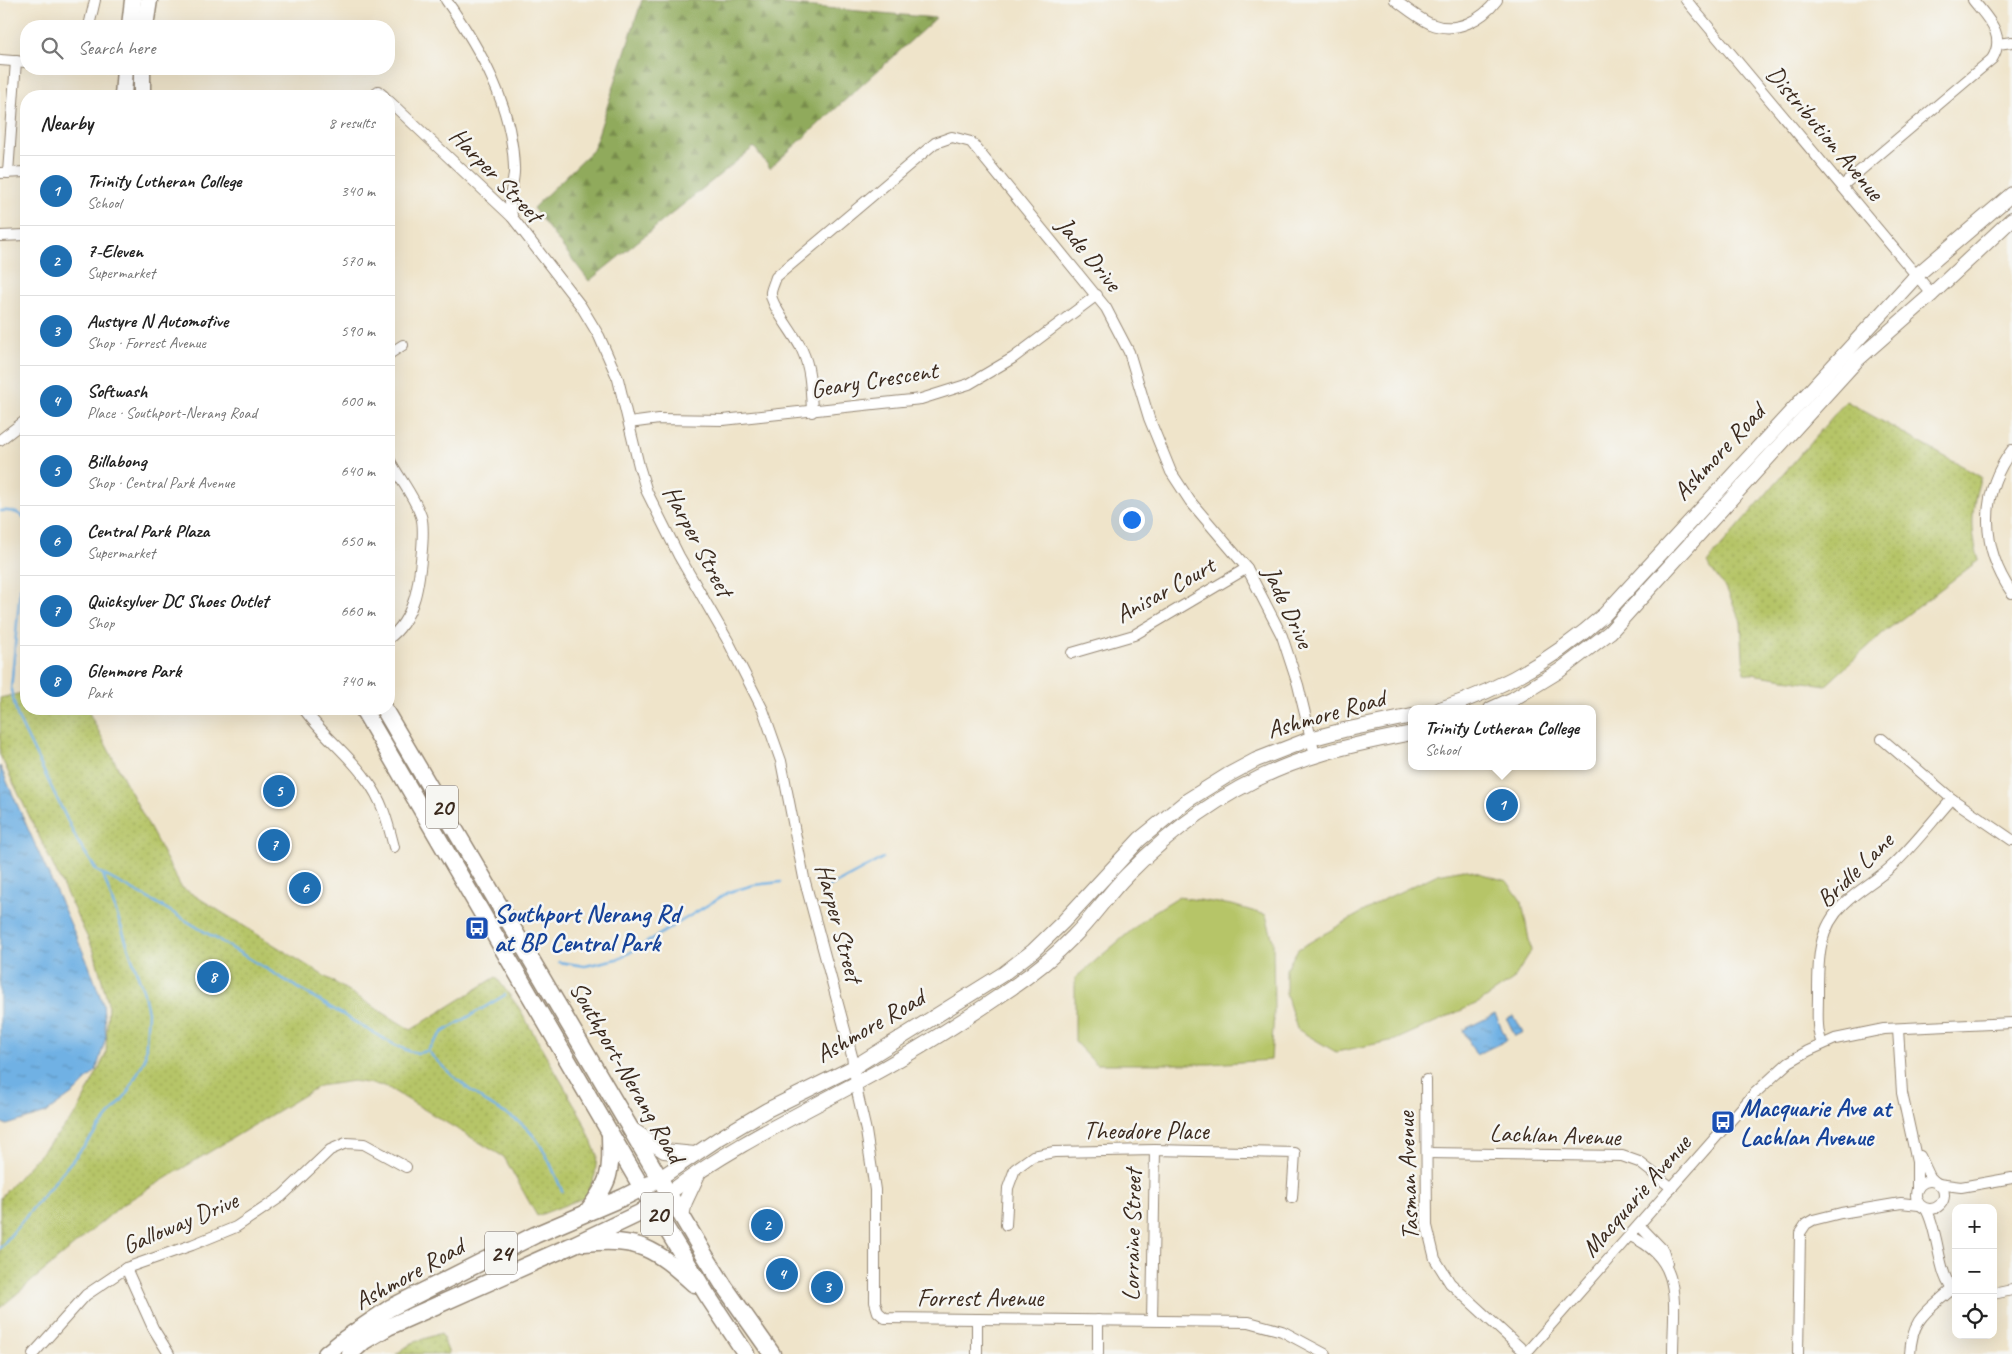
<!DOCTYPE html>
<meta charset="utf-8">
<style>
body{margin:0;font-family:Caveat,sans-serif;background:#f2f2f2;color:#222}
.controls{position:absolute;right:15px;bottom:15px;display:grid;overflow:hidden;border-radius:10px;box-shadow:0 5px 20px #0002}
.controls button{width:45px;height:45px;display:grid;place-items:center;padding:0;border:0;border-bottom:1px solid #e0e0e0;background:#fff;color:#222;font:25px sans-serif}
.you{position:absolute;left:1131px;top:519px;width:18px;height:18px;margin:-12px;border:4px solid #fff;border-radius:50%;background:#1a73e8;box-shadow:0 0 0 8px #1a73e833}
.badge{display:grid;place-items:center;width:32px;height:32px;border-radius:50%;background:#1f6fb2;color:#fff;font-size:16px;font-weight:700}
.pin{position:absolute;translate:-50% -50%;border:2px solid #fff;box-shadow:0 1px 5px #0006}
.popup{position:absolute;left:1408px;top:705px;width:188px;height:65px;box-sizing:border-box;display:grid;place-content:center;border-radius:10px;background:#fff;filter:drop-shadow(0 1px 4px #0005);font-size:16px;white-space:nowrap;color:#767676}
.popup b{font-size:19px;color:#222}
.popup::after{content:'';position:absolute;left:50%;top:100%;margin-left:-10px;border:10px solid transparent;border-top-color:#fff}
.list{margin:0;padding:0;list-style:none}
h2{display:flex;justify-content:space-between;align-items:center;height:65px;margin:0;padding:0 20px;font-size:21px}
h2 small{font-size:16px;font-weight:400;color:#767676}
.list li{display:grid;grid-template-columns:32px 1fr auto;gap:15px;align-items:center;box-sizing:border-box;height:70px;padding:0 20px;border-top:1px solid #e0e0e0}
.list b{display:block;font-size:19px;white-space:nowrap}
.list p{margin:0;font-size:16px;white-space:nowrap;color:#767676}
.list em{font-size:16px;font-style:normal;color:#767676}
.icon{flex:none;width:28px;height:28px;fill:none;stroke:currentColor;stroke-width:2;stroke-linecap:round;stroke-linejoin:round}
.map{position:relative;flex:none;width:2012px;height:1354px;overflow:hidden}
.search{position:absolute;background:#fff;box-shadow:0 5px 20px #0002;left:20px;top:20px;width:375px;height:55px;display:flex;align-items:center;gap:12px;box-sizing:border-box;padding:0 18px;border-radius:20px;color:#767676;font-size:19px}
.panel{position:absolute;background:#fff;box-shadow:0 5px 20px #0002;left:20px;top:90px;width:375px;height:625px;border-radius:20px}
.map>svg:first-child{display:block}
</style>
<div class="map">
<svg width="2012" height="1354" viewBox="0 0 2012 1354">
<defs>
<pattern id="forest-firs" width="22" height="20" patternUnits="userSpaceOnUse" patternTransform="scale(1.25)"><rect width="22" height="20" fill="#90aa5c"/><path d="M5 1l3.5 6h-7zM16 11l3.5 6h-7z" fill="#778b4b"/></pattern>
<pattern id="park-dots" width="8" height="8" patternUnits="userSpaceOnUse" patternTransform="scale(1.25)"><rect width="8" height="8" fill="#b6c567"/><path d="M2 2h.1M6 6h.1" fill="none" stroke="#9da959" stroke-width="1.8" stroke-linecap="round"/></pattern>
<pattern id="water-ripples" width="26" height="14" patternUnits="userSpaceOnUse" patternTransform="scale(1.25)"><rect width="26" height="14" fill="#70b1e4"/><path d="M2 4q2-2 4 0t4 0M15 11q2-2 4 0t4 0" fill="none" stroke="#5d90b8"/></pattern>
</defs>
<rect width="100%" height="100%" fill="#f6f6f2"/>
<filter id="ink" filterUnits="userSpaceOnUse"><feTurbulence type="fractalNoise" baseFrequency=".02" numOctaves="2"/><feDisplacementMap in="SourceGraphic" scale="10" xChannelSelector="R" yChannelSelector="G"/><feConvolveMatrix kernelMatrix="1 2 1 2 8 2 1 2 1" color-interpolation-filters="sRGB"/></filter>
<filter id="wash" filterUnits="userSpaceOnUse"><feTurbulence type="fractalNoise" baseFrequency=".0096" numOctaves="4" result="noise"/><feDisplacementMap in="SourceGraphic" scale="20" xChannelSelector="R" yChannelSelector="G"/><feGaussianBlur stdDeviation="1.12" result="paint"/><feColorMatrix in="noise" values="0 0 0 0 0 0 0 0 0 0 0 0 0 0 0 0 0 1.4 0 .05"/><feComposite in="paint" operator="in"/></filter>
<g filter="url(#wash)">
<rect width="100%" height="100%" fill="#efe4ca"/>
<g fill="#b6c567" stroke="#787842">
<path d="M1464,869L1507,881L1522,902L1531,951L1513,980L1480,1002L1395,1040L1336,1052L1297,1029L1286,994V969L1298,949L1387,898L1438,874Z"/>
<path d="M1178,897L1232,905L1266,915L1273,941L1274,1012L1271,1060L1210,1064H1096L1075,1042V978L1152,913Z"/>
</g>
<path fill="url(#forest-firs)" stroke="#666a3d" d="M642,0H738L936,18L770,168L754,147L589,281L533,208L593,150Z"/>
<g fill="url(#park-dots)" stroke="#787842">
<path d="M1846,401L1981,477C1971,505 1970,532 1979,560L1883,633L1826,685L1744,673L1741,622L1728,592L1707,563Z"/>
<path d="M26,692V709H87L181,887L411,1030L496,977L519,1008L582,1118L597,1155L595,1175L586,1197L537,1216L504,1157L385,1086L353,1081L319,1086L123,1204L0,1308V1198L77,1113L106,1054L108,1003L94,951L0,755V698Z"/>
<path d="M441,1333L449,1354H396L412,1343Z"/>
</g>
<g fill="url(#water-ripples)" stroke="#566e81">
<path d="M0,766L88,963L103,1004L106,1037L96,1071L75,1092L46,1113L7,1125L0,1122Z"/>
<path d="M1495,1014L1507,1040L1476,1055L1463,1030Z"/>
<path d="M1514,1016L1523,1032L1515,1036L1507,1019Z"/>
</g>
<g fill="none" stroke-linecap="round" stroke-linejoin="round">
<g stroke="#70b1e4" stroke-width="2.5">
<path d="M0,511C10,510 19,512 26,519"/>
<path d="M26,576L20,589L11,690L18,718L77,840L97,871L155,902L365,1028L395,1045L409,1051L418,1053L427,1051L443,1032L505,995"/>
<path d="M820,889L835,884L883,858"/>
<path d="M559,962L585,966L621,958L729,892L754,885L781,882"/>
<path d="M428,1051C444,1070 463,1085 483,1100C495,1109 511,1115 523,1125C543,1142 552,1167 562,1191"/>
<path d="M0,1248L126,1095L145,1059L148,1012L143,990L103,874"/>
</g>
</g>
</g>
<g filter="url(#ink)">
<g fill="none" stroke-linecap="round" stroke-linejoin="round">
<g stroke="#958774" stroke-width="12">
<g id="street">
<path d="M446,0C481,50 512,105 514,167C515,179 510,190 510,201C510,206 512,212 512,217"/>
<path d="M1395,0C1406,8 1418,18 1431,24C1456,34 1482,20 1497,0"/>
<path d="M1686,0L1932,294"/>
<path d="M89,26L95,0"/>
<path d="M1998,44L2012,42"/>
<path d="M0,60L26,62"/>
<path d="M378,91L384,96"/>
<path d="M389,101L512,217L581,306L599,336L618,379L639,466L647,492L679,556L728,641L763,710L781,761L804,878L852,1056L858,1096L866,1131L875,1190V1302L878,1312L885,1318L1249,1322L1282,1331L1325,1354"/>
<path d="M0,173L26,172"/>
<path d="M8,173L16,61"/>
<path d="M1842,186L1992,59C2007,35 1987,18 1973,0"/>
<path d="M0,236L26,235"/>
<path d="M389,354L403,345"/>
<path d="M812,412C811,391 811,369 802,350C796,336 769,304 771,292C772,287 775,281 776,277L935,143L952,137L971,142L1106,308L1129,352L1149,418L1171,472L1190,501L1247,568L1282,636L1298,685L1315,755"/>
<path d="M629,423L659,419L723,420L921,399L969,384L1013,358L1097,295"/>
<path d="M0,440L26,420"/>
<path d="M2012,450C1979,494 1981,548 2012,593"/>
<path d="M389,459C399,478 414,496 421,516C426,530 419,585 414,600C409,615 402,629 389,638"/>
<path d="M1072,653L1134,635L1247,568"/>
<path d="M304,709C322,735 348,753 366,779C382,799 388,823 394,847"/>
<path d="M1882,739L1952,799L2012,840"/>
<path d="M1898,1029L1902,1093L1917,1162V1189"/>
<path d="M1822,1044C1816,1029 1818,1012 1818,996C1818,962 1817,929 1844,904C1858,890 1877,880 1891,867C1914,846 1932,821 1952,799"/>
<path d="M1426,1080L1427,1226L1435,1259L1450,1283L1526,1353"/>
<path d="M1427,1153L1622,1156L1639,1162L1672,1188"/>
<path d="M1920,1156L1930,1177L1935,1182"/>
<circle cx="1930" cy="1195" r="14"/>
<path d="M1938,1184L1961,1187L2012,1178"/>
<path d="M1926,1209C1940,1234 1937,1277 1956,1293"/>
<path d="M1006,1225L1008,1188L1015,1169L1033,1156L1054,1152L1155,1150L1295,1153L1292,1198"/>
<path d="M1639,1225L1663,1250L1667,1263"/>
<path d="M1630,1236C1685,1260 1673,1304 1673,1354"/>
<path d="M126,1268L153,1328L169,1354"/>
<path d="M1993,1294L2012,1290"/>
<path d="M1098,1320V1354"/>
<path d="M1152,1320L1155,1150"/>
<path d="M33,1354L86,1295L126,1268L192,1245L236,1227L282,1196L330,1150L346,1143L364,1144L406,1167"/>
<path d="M977,1354V1319"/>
<path d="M1525,1354L1754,1094L1789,1062L1808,1051L1835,1039L1884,1029L2012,1023"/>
<path d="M1798,1354L1800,1233L1806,1224L1813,1220L1841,1213L1901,1203L1919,1205"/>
<path d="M1910,1354C1912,1317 1927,1312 1952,1289"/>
</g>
</g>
<g stroke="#958774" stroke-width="16">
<g id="secondary">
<path d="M1440,709C1503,689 1557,657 1605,614L1917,275L2012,194"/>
<path d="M1491,709L1513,699L1559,671L1610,632L1857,360L1932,294L2012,219"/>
<path d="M633,1130L664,1151L695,1154"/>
<path d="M660,1178L718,1139L767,1110L854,1067L1003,974L1033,951L1063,922L1140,839L1188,800L1228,775L1256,760L1310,739L1344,730L1412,716"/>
<path d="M669,1193C726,1150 790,1119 853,1085C904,1058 954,1027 1001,995C1027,978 1053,958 1074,936C1093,917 1108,894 1127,875C1181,820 1246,776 1321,754C1351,745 1381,739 1412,733"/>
<path d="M682,1216L685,1202L699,1172"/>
</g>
</g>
<g stroke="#958774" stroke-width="19">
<g id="primary">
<path d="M130,26L133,0"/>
<path d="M145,26L149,0"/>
<path d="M123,96L125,69"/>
<path d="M142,96V69"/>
<path d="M363,709L652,1205L707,1295L746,1354"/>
<path d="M384,709L704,1254L724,1286L772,1354"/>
<path d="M587,1212C611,1180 611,1174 610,1135"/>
<path d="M584,1243C640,1238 654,1248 694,1284"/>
<path d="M326,1354L346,1338L390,1308L535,1235L624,1197L650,1184"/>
<path d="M350,1354L364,1341L388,1327L575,1244L640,1213L661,1199"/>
</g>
</g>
<use href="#street" stroke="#fff" stroke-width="10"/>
<use href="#secondary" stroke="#fff" stroke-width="14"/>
<use href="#primary" stroke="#fff" stroke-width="16"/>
</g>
</g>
<defs>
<g id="bus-square" transform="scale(1.25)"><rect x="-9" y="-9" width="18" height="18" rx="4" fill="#1a4fb4" stroke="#f6f6f2"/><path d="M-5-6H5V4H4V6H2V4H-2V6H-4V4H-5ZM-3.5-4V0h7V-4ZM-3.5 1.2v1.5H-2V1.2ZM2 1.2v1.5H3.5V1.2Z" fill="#fff"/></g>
</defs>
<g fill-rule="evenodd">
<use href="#bus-square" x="477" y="928"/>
<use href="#bus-square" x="1723" y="1122"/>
</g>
<g text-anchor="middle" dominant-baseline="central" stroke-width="5" stroke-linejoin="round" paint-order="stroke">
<g fill="#f6f6f2" stroke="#73675e" stroke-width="1">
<rect x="426" y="785.5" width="32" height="43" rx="4"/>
<rect x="641" y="1192.5" width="32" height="43" rx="4"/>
<rect x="485" y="1231.5" width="32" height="43" rx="4"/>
</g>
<g font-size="24" font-weight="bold" fill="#3b2a1e">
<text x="442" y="807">20</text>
<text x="657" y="1214">20</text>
<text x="501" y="1253">24</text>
</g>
<g font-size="25" fill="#3b2a1e" stroke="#f6f6f2">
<text transform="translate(1825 133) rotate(50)">Distribution Avenue</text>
<text transform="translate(496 175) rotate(46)">Harper Street</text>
<text transform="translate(1089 254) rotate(51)">Jade Drive</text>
<text transform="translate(874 380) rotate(-9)">Geary Crescent</text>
<text transform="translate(1719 452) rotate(-47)">Ashmore Road</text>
<text transform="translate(698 541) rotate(62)">Harper Street</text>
<text transform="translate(1165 590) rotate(-29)">Anisar Court</text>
<text transform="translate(1288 607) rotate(65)">Jade Drive</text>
<text transform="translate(1326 714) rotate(-16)">Ashmore Road</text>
<text transform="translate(1855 870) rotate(-44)">Bridle Lane</text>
<text transform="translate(839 923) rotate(75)">Harper Street</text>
<text transform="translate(870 1026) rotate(-30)">Ashmore Road</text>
<text transform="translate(627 1072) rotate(60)">Southport-Nerang Road</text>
<text x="1146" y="1131">Theodore Place</text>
<text transform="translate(1555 1135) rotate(2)">Lachlan Avenue</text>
<text transform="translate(1408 1176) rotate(-92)">Tasman Avenue</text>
<text transform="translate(1636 1196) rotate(-49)">Macquarie Avenue</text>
<text transform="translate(180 1223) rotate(-23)">Galloway Drive</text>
<text transform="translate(1132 1235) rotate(-89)">Lorraine Street</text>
<text transform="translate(409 1274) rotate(-29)">Ashmore Road</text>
<text x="980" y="1298">Forrest Avenue</text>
</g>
<g font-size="25" font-weight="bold" fill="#164399" stroke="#f6f6f2" text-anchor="start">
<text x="494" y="914">Southport Nerang Rd<tspan x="494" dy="29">at BP Central Park</tspan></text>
<text x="1740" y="1108">Macquarie Ave at<tspan x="1740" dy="29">Lachlan Avenue</tspan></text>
</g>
</g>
</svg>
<div class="controls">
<button>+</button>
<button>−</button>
<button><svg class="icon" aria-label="locate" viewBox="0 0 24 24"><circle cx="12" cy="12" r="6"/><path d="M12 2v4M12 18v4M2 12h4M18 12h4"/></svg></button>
</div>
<div class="you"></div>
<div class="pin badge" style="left:1502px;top:805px">1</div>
<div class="popup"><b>Trinity Lutheran College</b>School</div>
<div class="pin badge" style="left:767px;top:1225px">2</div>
<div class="pin badge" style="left:827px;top:1287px">3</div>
<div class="pin badge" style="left:782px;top:1274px">4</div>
<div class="pin badge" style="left:279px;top:791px">5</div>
<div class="pin badge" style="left:305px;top:888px">6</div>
<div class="pin badge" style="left:274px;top:845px">7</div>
<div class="pin badge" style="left:213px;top:977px">8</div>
<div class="search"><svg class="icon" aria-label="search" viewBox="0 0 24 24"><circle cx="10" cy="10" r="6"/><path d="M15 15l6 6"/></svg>Search here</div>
<section class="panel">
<h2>Nearby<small>8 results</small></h2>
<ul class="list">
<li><span class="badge">1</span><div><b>Trinity Lutheran College</b><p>School</p></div><em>340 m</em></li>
<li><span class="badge">2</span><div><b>7-Eleven</b><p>Supermarket</p></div><em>570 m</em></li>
<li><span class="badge">3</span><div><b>Austyre N Automotive</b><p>Shop · Forrest Avenue</p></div><em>590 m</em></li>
<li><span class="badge">4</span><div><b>Softwash</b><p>Place · Southport-Nerang Road</p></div><em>600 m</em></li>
<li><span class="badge">5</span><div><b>Billabong</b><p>Shop · Central Park Avenue</p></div><em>640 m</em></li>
<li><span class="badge">6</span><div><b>Central Park Plaza</b><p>Supermarket</p></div><em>650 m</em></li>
<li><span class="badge">7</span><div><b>Quicksylver DC Shoes Outlet</b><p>Shop</p></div><em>660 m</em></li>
<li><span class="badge">8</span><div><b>Glenmore Park</b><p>Park</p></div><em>740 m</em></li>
</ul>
</section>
</div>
